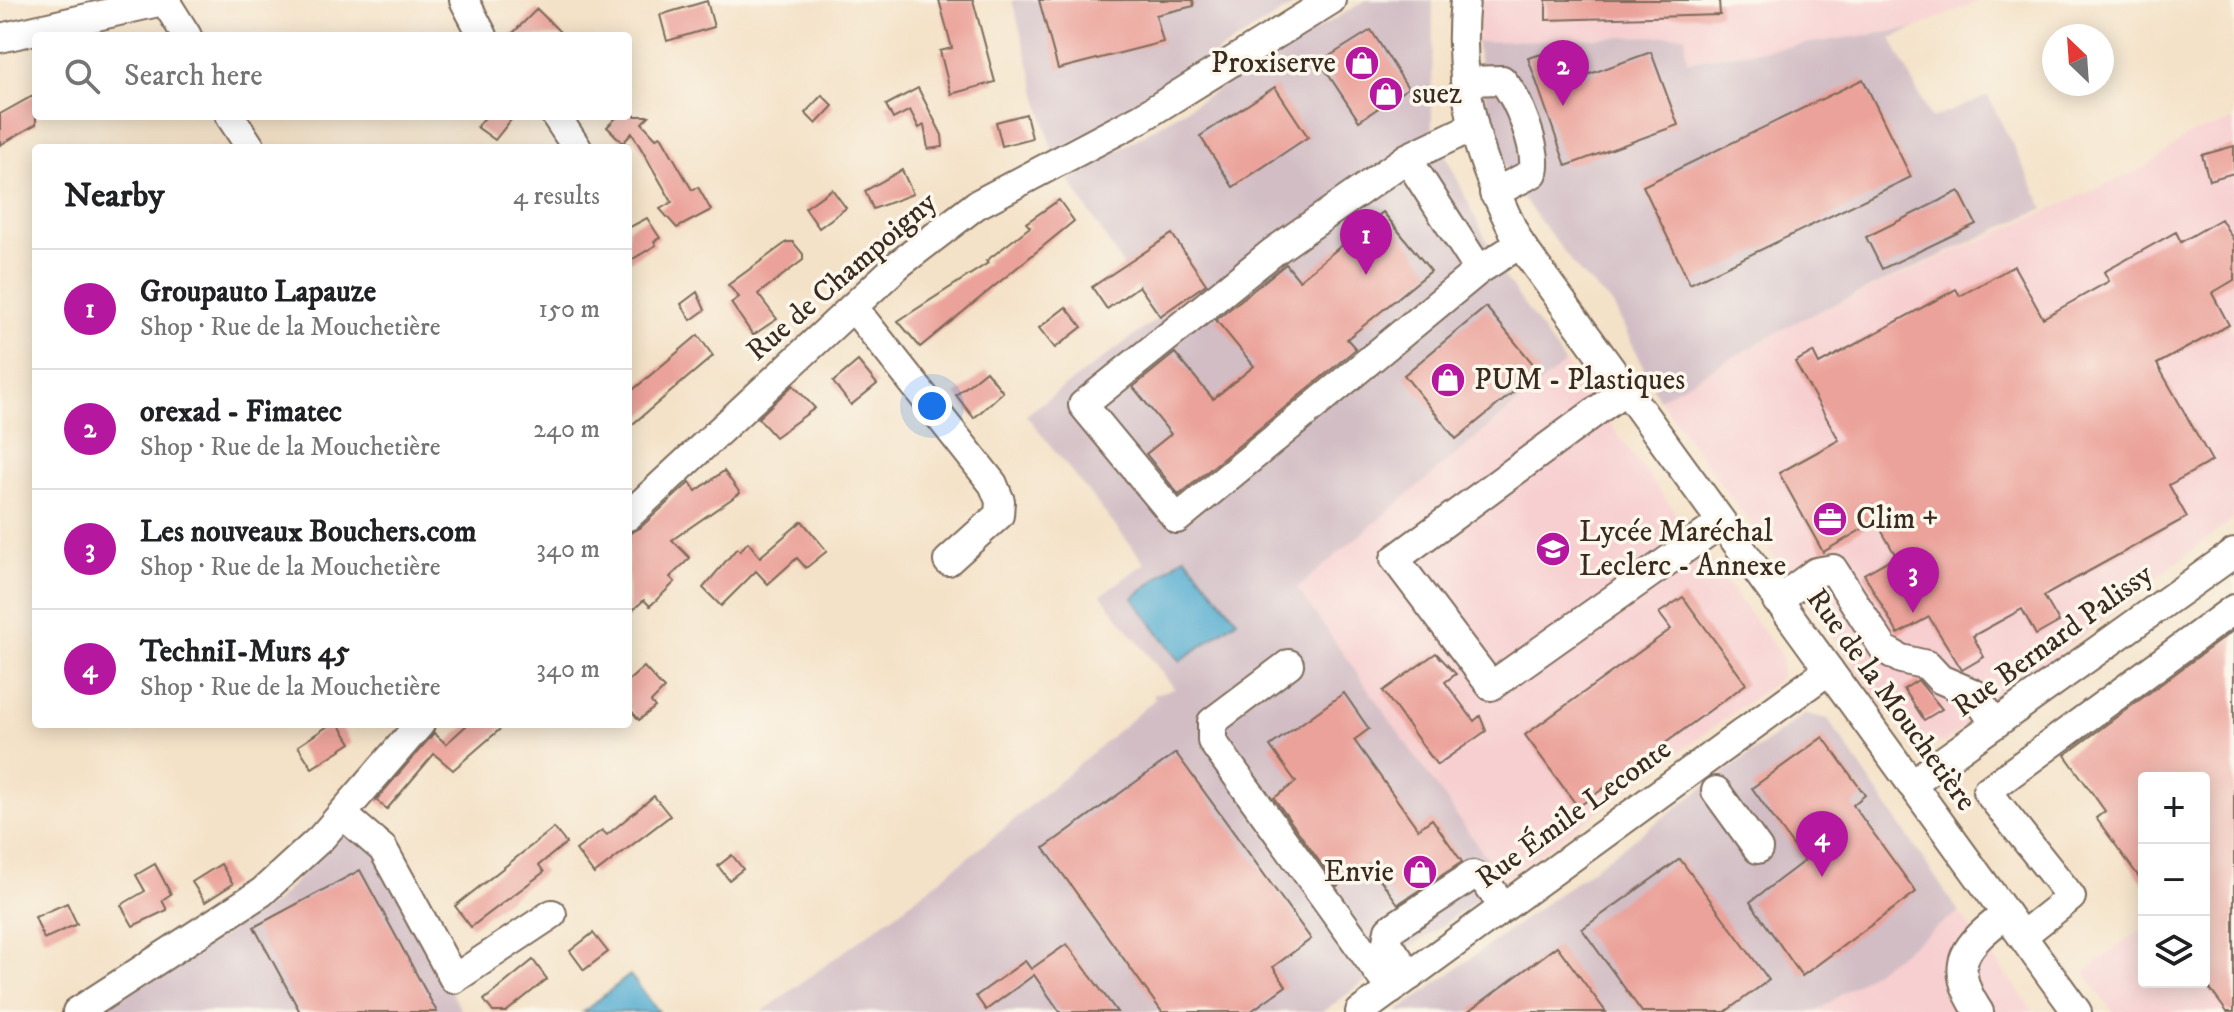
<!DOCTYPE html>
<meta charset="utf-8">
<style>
body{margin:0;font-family:"IM FELL DW Pica",serif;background:#f6f6f6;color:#202124}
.controls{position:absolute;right:24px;bottom:24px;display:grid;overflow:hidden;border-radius:8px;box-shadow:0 4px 20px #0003}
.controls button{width:72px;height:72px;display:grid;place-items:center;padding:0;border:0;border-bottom:2px solid #e0e0e0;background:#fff;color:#202124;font:40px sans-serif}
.compass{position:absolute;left:2042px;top:24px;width:72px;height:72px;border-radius:50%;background:#fff;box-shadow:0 4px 20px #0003;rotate:335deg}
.you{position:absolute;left:932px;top:406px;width:28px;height:28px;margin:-20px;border:6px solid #fff;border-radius:50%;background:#1a73e8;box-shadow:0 0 0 12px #1a73e833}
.badge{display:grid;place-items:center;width:52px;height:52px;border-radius:50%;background:#b5179e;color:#fff;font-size:26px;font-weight:700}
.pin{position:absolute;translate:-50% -66px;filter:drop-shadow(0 2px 4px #0008)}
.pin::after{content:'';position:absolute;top:42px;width:28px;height:24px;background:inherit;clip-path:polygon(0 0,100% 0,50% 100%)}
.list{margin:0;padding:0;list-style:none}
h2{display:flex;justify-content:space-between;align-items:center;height:104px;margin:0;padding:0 32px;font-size:34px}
h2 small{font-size:26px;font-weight:400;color:#757577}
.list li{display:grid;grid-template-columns:52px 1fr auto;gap:24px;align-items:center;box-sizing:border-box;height:120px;padding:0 32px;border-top:2px solid #e0e0e0}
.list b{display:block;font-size:30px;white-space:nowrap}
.list p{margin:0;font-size:26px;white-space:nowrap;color:#757577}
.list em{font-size:26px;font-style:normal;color:#757577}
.icon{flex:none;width:44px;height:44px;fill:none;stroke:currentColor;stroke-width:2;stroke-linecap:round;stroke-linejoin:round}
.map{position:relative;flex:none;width:2234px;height:1012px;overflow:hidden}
.search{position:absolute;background:#fff;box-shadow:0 4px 20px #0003;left:32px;top:32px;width:600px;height:88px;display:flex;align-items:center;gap:20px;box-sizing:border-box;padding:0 28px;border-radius:8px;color:#757577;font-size:30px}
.panel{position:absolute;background:#fff;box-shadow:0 4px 20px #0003;left:32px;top:144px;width:600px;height:584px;border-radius:8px}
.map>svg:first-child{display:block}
</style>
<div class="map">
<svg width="2234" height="1012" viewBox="0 0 2234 1012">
<rect width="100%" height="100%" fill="#fbf7ec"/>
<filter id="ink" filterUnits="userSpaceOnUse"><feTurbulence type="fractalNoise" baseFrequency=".0125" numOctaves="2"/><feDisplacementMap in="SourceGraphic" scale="16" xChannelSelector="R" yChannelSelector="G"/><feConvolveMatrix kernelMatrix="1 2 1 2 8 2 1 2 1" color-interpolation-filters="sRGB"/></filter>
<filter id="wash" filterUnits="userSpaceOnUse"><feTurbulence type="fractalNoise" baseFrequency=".006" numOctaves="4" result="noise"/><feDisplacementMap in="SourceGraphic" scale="32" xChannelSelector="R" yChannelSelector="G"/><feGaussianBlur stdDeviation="1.8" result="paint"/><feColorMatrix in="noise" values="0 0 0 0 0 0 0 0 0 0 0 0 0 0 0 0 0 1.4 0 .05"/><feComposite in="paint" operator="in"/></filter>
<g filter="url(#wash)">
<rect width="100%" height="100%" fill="#f4e2c8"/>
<g fill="#f7cfd0">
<path d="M1482,0H1981L1916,28L1686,61L1684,35L1476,42Z"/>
<path d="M2234,121V321L2229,325L2234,336V518L1944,743L1908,739L1659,399L1792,324L2148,166L2188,135Z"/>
<path d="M1565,363L1782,657L1781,678L1503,881L1296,588Z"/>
<path d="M2204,884L2234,1012H2113L2084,972L2144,928V982H2204Z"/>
<path d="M1959,912L2034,1012H1816Z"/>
</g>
<g fill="#d2bdc5">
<path d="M1012,0H1302L1053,154Z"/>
<path d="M1366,0H1433L1432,127L1502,273L1565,363L1297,588L1503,881L1323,1012H762L906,906L1001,831L1155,699L1153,694L1175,689L1101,595L1145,563L1026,415L1157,319L1069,180Z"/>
<path d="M1916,28L1891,38L1931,119L1988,96L2044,208L1792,324L1659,399L1613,305L1580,273L1508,179L1487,107L1476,42L1685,35L1687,61Z"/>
<path d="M1805,714L1828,719L1959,912L1816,1012H1397Z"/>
<path d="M359,814L462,1012H94L175,967L277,901Z"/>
</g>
<g fill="#53acd0" stroke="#476b77" stroke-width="2">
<path d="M1185,556L1237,620L1180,661L1133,598Z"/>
<path d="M630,975L659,1012H583Z"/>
</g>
<g id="blocks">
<g fill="#eba29a">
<path d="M939,0H973L995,82L951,94L940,51L952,48Z"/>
<path d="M1039,0H1193L1194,6L1156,15L1163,42L1058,69Z"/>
<path d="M1546,0H1719L1720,15L1546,20Z"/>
<path d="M707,1L714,27L667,41L660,15Z"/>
<path d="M537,9L564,36H510Z"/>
<path d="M1371,30L1408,88L1359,121L1320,62Z"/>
<path d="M1556,50L1565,83L1651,52L1678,125L1566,166L1528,58Z"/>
<path d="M1863,79L1911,177L1690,284L1643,186Z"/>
<path d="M1275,87L1308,137L1233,187L1200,136Z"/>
<path d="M918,88L942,135L943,147L928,149L924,125L919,128L910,110L893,119L886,105Z"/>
<path d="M36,94V124L0,145V114Z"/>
<path d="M822,95L833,106L816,124L805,113Z"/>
<path d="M628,109L635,116H649L642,123L656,138L661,136L692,190L698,187L711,210L677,228L660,209L672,202L632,133L623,143L607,127L618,116H628Z"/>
<path d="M1026,114L1032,138L1002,146L996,122Z"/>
<path d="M486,116H514L495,140L477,127Z"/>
<path d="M2234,146V173L2209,180L2202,155Z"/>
<path d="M902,170L913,194L873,209L865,191Z"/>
<path d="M832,189L846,208L819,228L805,208Z"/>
<path d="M1959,191L1976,224L1882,269L1866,237Z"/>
<path d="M1059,200L1074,221L920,347L898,321L988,263L986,261L1030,227L1026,223Z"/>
<path d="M1383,212L1431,271L1347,339L1356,349L1179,495L1146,454L1171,434L1133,387L1175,353L1213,399L1254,366L1216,320L1286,264L1299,280Z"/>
<path d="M647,218L660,238L654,241L656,245L628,262V228Z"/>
<path d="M2221,219L2234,241V280L2212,293L2229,325L2157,364L2212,461L2169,485L2187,517L2044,596L2059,622L2036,635L2022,609L1973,636L1984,657L1962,670L1929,617L1898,634L1864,574L1896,556L1876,521L1823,552L1779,473L1839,440L1795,362L1813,352L1819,364L1956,289L1960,296L2014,266L2043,318L2109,281L2104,272L2176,232L2181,242Z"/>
<path d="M1172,234L1206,284L1160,316L1139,286L1107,309L1092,287Z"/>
<path d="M787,242H793L803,254V260L758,294L777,319L753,335L731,303L739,297L728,285Z"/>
<path d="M697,292L705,310L691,320L681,304Z"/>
<path d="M1066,307L1082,327L1055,348L1039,328Z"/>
<path d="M1486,307L1539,371L1456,439L1404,375Z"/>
<path d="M698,335L713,356L628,428V394Z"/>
<path d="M858,361L877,384L851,405L833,382Z"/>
<path d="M986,371L1003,392L974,418L956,395Z"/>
<path d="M793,385L815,408L775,437L758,418Z"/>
<path d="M724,471L740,493L672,540L690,558L670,577L675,582L650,606L644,600L628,614V534L640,528L690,482L696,491Z"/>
<path d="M802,521L827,551L806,568L797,558L768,584L756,571L721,606L703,588L737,548L740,551L748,542L760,557Z"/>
<path d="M1683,597L1746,684L1578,807L1525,735L1671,629L1659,613Z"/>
<path d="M2234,630V1012H2227L2204,981V778H2144V884L2096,818L2105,811L2065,755Z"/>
<path d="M1436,653L1456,674L1445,682L1474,721L1480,716L1486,731L1437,765L1383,691Z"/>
<path d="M644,667L664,689L651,702L655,707L639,720L628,707V681Z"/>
<path d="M1918,680L1942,709L1924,720L1904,689Z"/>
<path d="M1344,693L1369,729L1354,740L1418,829L1432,819L1462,862L1398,904L1369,864L1337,886L1274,798L1296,782L1270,746Z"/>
<path d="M331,724H339L351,743L312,768L298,746Z"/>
<path d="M468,724H506L453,770L434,754L387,809L376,800L434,733L446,744Z"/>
<path d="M1823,737L1865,795L1853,805L1916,892L1802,976L1750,902L1804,861L1752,788Z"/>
<path d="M1176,753L1311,939L1273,967L1286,986L1250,1012H1162L1044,848Z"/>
<path d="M654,796L670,816L594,874L576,850L602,830L607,835Z"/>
<path d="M554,828L566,843L539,865L544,872L471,927L455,906Z"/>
<path d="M732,855L743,869L729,880L718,866Z"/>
<path d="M1680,859L1769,980L1725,1012H1642L1582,929Z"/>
<path d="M155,864L171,894L162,900L167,910L133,926L121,905L145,891L136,875Z"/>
<path d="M221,864L233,884L205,902L192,882Z"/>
<path d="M360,870L410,962L437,1012H300L254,927Z"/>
<path d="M67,903L77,924L44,939L35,917Z"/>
<path d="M593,933L608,952L584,970L570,951Z"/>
<path d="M1067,944L1117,1012H1060L1034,975L986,1010L976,996L1025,961L1031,969Z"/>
<path d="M1557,946L1606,1012H1468Z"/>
<path d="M533,960L547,979L506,1012H493L484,1000Z"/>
</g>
</g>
</g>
<g filter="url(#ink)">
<use href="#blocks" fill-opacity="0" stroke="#7c6a5a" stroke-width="2"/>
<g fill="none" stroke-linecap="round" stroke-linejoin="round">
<g stroke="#7c6a5a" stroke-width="32">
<g id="minor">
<path d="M464,0L483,36"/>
<path d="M1465,0C1455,89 1480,166 1520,244L2077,1012"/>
<path d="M165,1L187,36"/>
<path d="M0,38L167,0"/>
<path d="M1465,81L1502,80C1518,98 1539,150 1533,173L1494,193"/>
<path d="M230,116L251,148"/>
<path d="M556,116L577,148"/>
<path d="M1472,127L1407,158L1479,270L1520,244"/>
<path d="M1407,158L1273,252L1083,405L1177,519L1479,270"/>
<path d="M853,307L993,484L1000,501L999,515L948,561"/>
<path d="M1625,390L1395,559L1491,686L1721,523"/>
<path d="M628,516L899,264L976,205L1141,118L1331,0"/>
<path d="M1777,601L1816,572L1833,569L1884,649L1901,659L1927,665L1940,679L1975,694L1995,724"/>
<path d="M1289,664L1212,722V741L1391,990"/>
<path d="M1911,784L2234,553"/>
<path d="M1716,791L1758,849"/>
<path d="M342,814L383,849L454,979L552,914"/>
<path d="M2022,936L2071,897L1987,791L2234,609"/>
<path d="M1410,976L1387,942L1389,930L1473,875L1484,880L1504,907"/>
<path d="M77,1012L262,892L321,838L420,724"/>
<path d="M1360,1012L1829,670"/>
<path d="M1979,1012C1946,963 1966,945 2006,914"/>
</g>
</g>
<use href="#minor" stroke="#fff" stroke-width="28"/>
</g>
</g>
<defs>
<g id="shop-disc" transform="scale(1.8)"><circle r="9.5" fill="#b5179e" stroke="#fbf7ec"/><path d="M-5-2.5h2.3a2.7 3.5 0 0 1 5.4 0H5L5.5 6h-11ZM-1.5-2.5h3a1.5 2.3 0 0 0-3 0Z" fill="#fff"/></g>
<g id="office-disc" transform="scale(1.8)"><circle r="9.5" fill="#b5179e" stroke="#fbf7ec"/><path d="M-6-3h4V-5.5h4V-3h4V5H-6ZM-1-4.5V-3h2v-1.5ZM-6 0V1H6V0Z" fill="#fff"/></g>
<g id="school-disc" transform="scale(1.8)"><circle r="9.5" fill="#b5179e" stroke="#fbf7ec"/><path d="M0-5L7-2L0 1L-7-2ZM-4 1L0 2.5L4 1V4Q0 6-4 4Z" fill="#fff"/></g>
</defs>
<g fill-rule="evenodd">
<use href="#shop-disc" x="1362" y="63"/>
<use href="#shop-disc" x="1386" y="94"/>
<use href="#shop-disc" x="1448" y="380"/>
<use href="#office-disc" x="1830" y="519"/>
<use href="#school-disc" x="1553" y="549"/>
<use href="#shop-disc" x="1420" y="872"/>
</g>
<g text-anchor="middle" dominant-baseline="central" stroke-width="7" stroke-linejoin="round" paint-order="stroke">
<g font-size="30" fill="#3b2a1e" stroke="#fbf7ec" text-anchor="start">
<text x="1336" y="63" text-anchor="end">Proxiserve</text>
<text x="1412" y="94">suez</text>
<text x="1474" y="380">PUM - Plastiques</text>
<text x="1856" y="519">Clim +</text>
<text x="1579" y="532">Lycée Maréchal<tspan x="1579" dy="34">Leclerc - Annexe</tspan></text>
<text x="1394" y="872" text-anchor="end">Envie</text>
</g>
<g font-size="30" fill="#3b2a1e" stroke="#fbf7ec">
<text transform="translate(842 277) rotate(-41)">Rue de Champoigny</text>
<text transform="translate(2053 641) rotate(-36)">Rue Bernard Palissy</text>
<text transform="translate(1891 700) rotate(54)">Rue de la Mouchetière</text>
<text transform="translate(1574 814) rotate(-36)">Rue Émile Leconte</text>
</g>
</g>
</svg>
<div class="controls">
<button>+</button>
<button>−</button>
<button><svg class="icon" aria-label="layers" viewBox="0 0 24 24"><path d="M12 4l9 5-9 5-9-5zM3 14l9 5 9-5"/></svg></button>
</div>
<svg class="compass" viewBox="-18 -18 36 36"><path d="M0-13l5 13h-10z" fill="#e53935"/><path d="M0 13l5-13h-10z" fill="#757577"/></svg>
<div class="you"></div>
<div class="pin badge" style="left:1366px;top:275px">1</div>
<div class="pin badge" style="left:1563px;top:106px">2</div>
<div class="pin badge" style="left:1913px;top:613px">3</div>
<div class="pin badge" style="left:1822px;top:877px">4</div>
<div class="search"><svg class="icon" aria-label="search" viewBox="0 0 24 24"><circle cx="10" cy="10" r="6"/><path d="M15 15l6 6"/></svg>Search here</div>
<section class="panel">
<h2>Nearby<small>4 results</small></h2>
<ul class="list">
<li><span class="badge">1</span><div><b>Groupauto Lapauze</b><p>Shop · Rue de la Mouchetière</p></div><em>150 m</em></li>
<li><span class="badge">2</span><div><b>orexad - Fimatec</b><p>Shop · Rue de la Mouchetière</p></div><em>240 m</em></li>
<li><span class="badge">3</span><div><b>Les nouveaux Bouchers.com</b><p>Shop · Rue de la Mouchetière</p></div><em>340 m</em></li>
<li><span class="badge">4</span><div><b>TechniI-Murs 45</b><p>Shop · Rue de la Mouchetière</p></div><em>340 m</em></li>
</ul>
</section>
</div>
